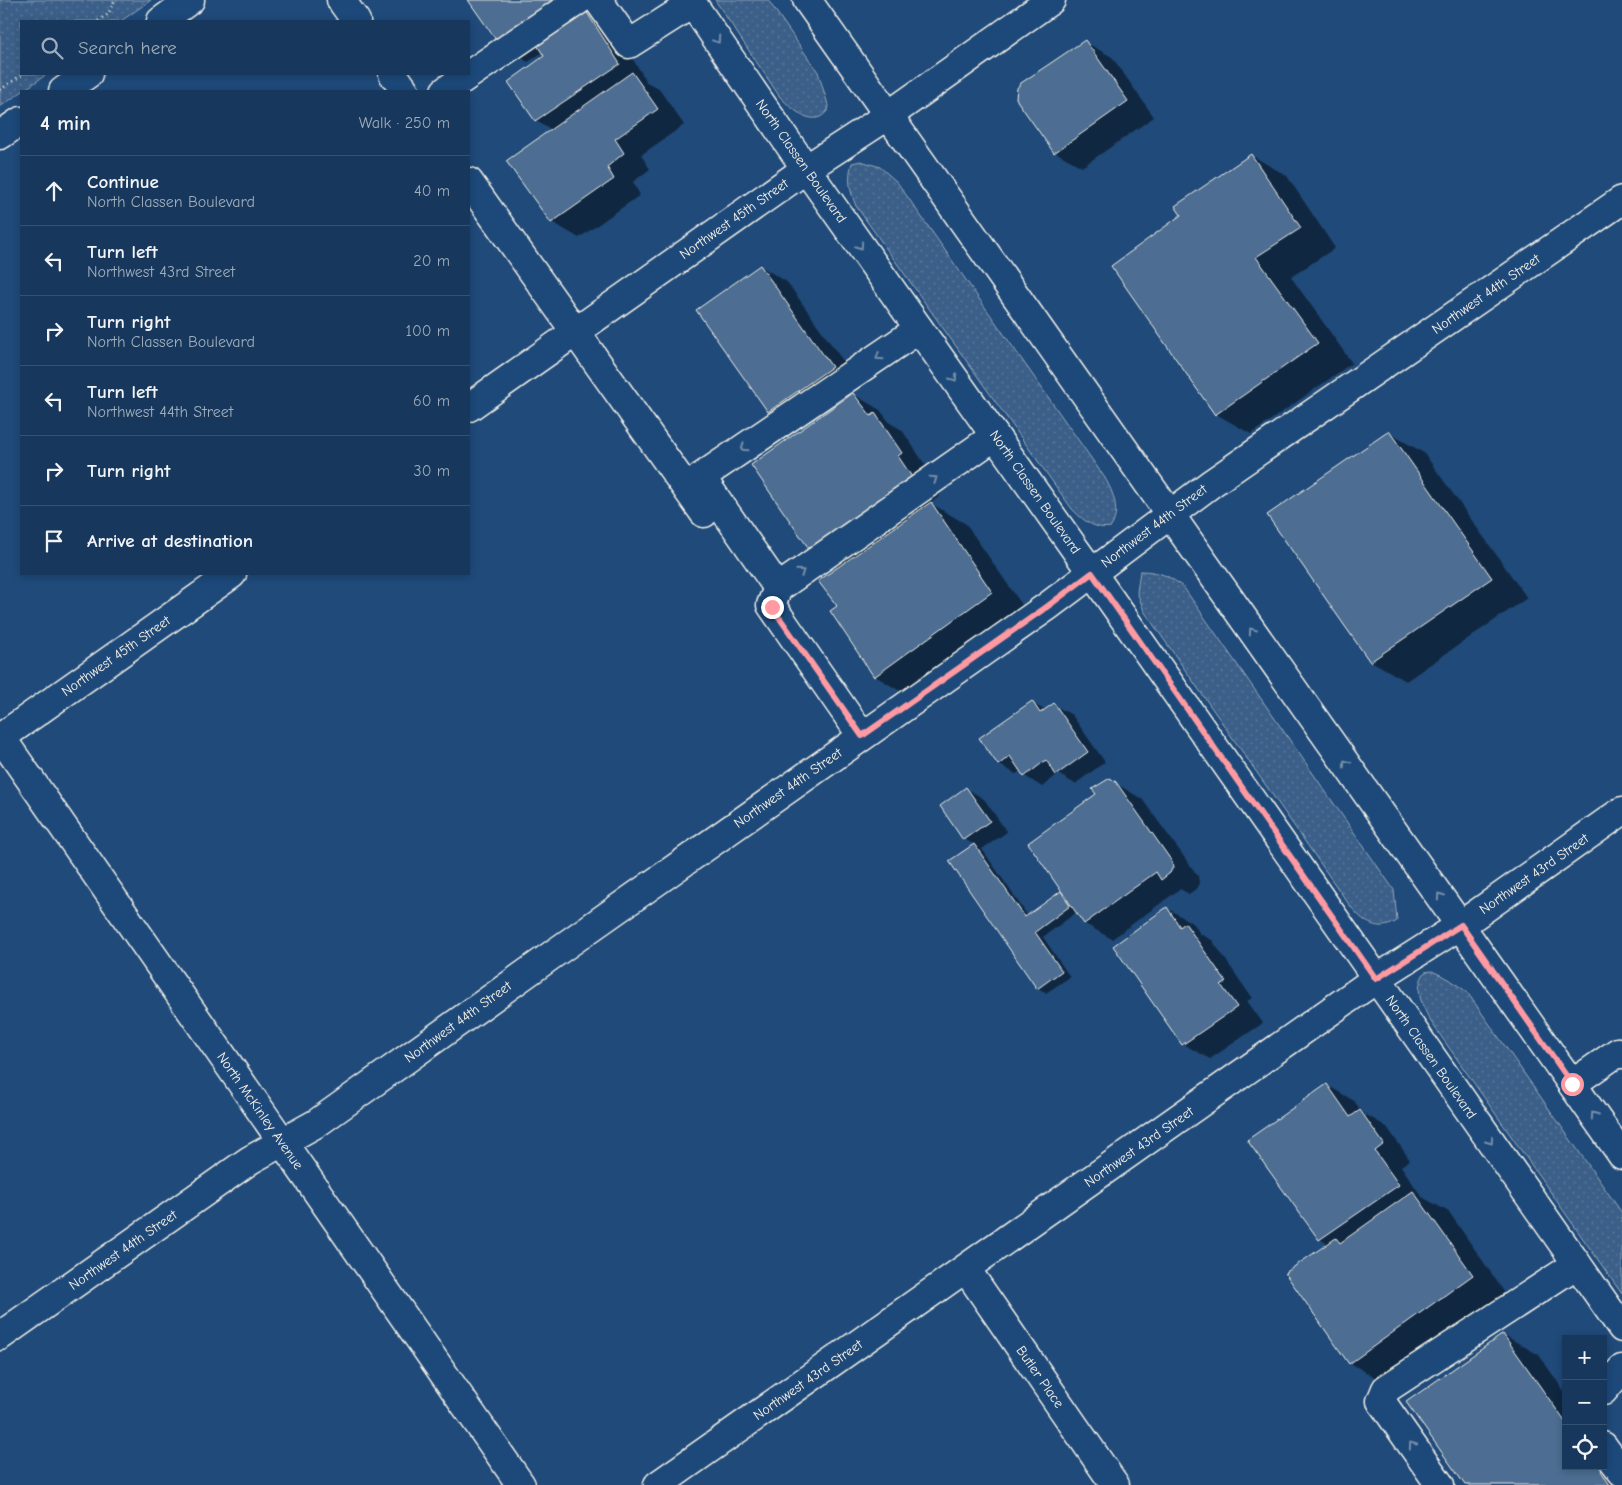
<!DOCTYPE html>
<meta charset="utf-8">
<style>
body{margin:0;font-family:"Comic Neue",sans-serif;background:#203f62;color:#f1f3f6}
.controls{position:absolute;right:15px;bottom:15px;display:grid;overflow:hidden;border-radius:0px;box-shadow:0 2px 8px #0003}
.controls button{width:45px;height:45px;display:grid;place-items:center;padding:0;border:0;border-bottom:1px solid #365272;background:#17385c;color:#f1f3f6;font:25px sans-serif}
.stop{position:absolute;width:15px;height:15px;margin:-11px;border:4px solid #ff9aa2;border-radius:50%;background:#fff}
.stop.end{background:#ff9aa2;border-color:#fff;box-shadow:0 1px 5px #0008}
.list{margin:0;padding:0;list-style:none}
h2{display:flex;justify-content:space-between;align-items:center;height:65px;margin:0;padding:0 20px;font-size:21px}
h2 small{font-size:16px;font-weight:400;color:#9eacbb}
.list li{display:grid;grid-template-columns:32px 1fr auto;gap:15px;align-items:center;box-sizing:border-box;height:70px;padding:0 20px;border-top:1px solid #365272}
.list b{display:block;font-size:19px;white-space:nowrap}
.list p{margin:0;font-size:16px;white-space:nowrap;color:#9eacbb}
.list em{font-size:16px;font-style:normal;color:#9eacbb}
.icon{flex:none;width:28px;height:28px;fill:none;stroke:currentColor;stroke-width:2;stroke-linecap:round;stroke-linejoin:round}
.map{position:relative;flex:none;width:1622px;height:1485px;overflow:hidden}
.search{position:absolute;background:#17385c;box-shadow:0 2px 8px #0003;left:20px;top:20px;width:450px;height:55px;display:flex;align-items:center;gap:12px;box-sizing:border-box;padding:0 18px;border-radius:0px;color:#9eacbb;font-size:19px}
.panel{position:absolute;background:#17385c;box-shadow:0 2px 8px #0003;left:20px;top:90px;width:450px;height:485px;border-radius:0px}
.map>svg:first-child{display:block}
</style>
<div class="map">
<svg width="1622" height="1485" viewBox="0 0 1622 1485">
<defs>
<pattern id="grass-dots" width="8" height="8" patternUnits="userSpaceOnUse" patternTransform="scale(1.25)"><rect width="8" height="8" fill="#3a5f88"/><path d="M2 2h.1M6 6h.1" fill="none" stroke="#577699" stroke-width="1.8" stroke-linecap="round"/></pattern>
</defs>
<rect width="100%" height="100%" fill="#1f4a7a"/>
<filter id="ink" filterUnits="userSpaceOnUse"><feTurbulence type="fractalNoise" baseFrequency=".02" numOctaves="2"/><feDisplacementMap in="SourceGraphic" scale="10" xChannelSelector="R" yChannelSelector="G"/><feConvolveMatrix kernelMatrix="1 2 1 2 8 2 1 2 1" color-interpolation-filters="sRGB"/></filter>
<g filter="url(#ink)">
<g fill="url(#grass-dots)" stroke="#97a8b8">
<path d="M0,0H151L121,21H21V74H47L0,107Z"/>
<path d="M715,0H768L818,72L829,108C816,131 793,110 780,97Z"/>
<path d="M861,161L880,167L897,182L1105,478C1113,492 1121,511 1111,527C1094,530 1083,520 1072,509L856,206C850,191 847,179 852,163Z"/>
<path d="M1140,571C1158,571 1171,576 1184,588L1394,890L1397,921C1376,934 1361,920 1348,903L1144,611L1137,592Z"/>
<path d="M1432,971L1449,979L1467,992L1622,1213V1294L1431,1022C1422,1005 1413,989 1425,972Z"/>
</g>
<g fill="#0007">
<path d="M469,0H589L611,25L646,80L645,81L659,89L684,125L641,155L650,169L633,182L640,195L579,238L552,222L508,161L552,130L536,120L510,83L546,57L543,52L528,62L502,46Z"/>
<path d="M1085,42L1112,57L1154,117L1082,167L1055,152Z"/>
<path d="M1251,155L1287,176L1335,248L1291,277L1352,363L1251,434L1216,414L1183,216Z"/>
<path d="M760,266L787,282L858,382L796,427L769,411Z"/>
<path d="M853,394L880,410L890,423L902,430L928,469L924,472L940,496L930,503L966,524L1027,612L910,697L875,676L832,611L839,606L840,568L813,552Z"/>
<path d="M1389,433L1424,453L1527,598L1406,681L1371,661Z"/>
<path d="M1032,703L1046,711L1054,705L1072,715L1105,762L1075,784L1058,774L1042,787L1025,776L1021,771L1016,774L998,764Z"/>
<path d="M1110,780L1142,799L1198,876L1199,883L1197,888L1189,894L1180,889L1112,939L1085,924L1077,912L1043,937L1070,977L1046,993L1038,988L975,845L964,839L967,789L984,799L1007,832L982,849L1028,916L1061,893L1066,896L1098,794Z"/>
<path d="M1167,908L1194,924L1200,934L1212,940L1252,998L1247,1001L1263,1023L1210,1059L1183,1044Z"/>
<path d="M1327,1085L1354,1101L1363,1113L1387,1127L1410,1160L1401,1166L1422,1197L1449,1212L1507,1296L1385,1383L1350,1363L1329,1245L1320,1239Z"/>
<path d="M1504,1335L1539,1355L1566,1394V1466H1603L1622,1485H1467Z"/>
</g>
<g fill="#4d6e92" stroke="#f4f1e8">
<path d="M468,0H569L501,47Z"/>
<path d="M584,8L620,64L535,121L508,82L544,56L535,42Z"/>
<path d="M1085,40L1128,101L1054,153L1018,102L1016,98L1017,88L1021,83Z"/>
<path d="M632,72L658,109L615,139L624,153L607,167L614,179L551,223L506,161Z"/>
<path d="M1251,154L1301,228L1256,257L1318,343L1215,415L1111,266L1181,215L1175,206Z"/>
<path d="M760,265L832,367L768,412L696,310Z"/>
<path d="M853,393L871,416L875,413L902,453L898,456L914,480L812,553L751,465Z"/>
<path d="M1389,431L1492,578L1370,662L1267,515Z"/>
<path d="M931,502L992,592L874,677L830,611L837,606L818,581Z"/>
<path d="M1032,701L1040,713L1054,703L1088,752L1056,775L1046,760L1024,777L1010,756L998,765L979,738Z"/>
<path d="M1110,778L1116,782L1171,860L1173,867L1170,873L1161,880L1156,872L1084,924L1028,843L1096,794L1092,789Z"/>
<path d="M966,787L990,821L963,840L940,806Z"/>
<path d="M974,844L1025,917L1061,891L1070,906L1035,932L1062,971L1037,989L949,861Z"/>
<path d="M1167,907L1180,927L1185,923L1226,982L1221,985L1237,1007L1182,1045L1113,946Z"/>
<path d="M1327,1084L1350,1117L1360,1110L1384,1144L1375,1151L1399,1185L1319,1240L1247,1140Z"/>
<path d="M1413,1191L1473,1275L1349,1364L1285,1273L1336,1238L1340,1243Z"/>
<path d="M1503,1334L1566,1423V1466H1607L1601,1471L1610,1485H1465L1406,1402Z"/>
</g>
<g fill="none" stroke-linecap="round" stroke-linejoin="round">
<g stroke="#f4f1e8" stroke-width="31">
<g id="minor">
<path d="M341,0L356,21"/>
<path d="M598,0L629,44L692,4"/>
<path d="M161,21L190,0"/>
<path d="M393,74L405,91"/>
<path d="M63,91L88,74"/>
<path d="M445,91L579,0"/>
<path d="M0,135L21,121"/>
<path d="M469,182L704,513"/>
<path d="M919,329L701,477L778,588L995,436"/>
<path d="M469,407L806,169L889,115L1051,0"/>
<path d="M778,588L771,605L862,736"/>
<path d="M0,736L521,1485"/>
<path d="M0,738L232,574"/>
<path d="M1572,1084L1618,1052L1622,1054"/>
<path d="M966,1269L1115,1485"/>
<path d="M0,1336L250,1160L317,1123L559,950L1048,606L1212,483L1622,200"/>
<path d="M1603,1391L1622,1369"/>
<path d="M1603,1446L1622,1472"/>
<path d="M658,1485L1376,979L1461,925L1622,811"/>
<path d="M1440,1485L1381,1401L1386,1389L1577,1264"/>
</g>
</g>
<g stroke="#f4f1e8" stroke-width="31">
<g id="major">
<path d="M690,0L806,169L1092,573L1622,1328"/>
<path d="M807,0L1622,1155"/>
</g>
</g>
<g stroke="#f4f1e8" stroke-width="3" stroke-dasharray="1 4" stroke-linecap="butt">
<path d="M98,21L108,14L115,0"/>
<path d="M0,90L23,74"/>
</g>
<use href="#minor" stroke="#1f4a7a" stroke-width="28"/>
<use href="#major" stroke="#1f4a7a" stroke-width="28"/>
</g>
<defs><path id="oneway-chevron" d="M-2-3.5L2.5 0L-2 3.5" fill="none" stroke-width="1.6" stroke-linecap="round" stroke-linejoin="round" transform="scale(1.25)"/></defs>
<g stroke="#748da6">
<use href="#oneway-chevron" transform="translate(717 40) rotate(56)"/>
<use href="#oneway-chevron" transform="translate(860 246) rotate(55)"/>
<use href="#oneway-chevron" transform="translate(879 357) rotate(146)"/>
<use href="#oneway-chevron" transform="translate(954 378) rotate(55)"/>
<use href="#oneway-chevron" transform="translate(744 448) rotate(146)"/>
<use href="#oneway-chevron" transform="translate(934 479) rotate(-35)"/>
<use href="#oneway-chevron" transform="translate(801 572) rotate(-35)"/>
<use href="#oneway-chevron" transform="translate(1252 631) rotate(-125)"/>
<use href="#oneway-chevron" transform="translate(1346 763) rotate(-125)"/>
<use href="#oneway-chevron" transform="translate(1440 896) rotate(-125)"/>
<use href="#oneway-chevron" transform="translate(1594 1115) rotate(-125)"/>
<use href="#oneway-chevron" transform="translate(1490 1141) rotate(55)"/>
<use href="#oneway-chevron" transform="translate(1412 1445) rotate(-125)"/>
</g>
</g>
<g fill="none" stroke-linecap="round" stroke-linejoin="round" filter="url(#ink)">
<path stroke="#ff9aa2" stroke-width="6" d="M772,607L862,736L1048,606L1092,573L1376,979L1461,925L1572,1084"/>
</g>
<g text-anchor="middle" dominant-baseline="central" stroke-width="4.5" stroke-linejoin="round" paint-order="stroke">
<g font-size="14" fill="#f4f1e8" stroke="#1f4a7a">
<text transform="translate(801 161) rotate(55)">North Classen Boulevard</text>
<text transform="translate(734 219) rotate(-35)">Northwest 45th Street</text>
<text transform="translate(1486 294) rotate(-35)">Northwest 44th Street</text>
<text transform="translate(1035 492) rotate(55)">North Classen Boulevard</text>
<text transform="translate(1154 526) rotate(-37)">Northwest 44th Street</text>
<text transform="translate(116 656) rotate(-35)">Northwest 45th Street</text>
<text transform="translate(788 788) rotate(-35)">Northwest 44th Street</text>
<text transform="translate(1534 874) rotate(-35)">Northwest 43rd Street</text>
<text transform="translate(458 1022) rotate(-36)">Northwest 44th Street</text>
<text transform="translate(1431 1057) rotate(55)">North Classen Boulevard</text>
<text transform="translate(260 1111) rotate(55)">North McKinley Avenue</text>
<text transform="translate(1139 1147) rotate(-35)">Northwest 43rd Street</text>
<text transform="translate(123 1250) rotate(-35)">Northwest 44th Street</text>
<text transform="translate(1040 1377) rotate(55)">Butler Place</text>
<text transform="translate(808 1380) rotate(-35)">Northwest 43rd Street</text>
</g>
</g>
</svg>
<div class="controls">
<button>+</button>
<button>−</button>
<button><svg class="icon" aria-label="locate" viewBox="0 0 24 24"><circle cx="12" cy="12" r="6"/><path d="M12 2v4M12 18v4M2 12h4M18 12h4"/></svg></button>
</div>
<div class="stop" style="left:1572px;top:1084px"></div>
<div class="stop end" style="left:772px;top:607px"></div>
<div class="search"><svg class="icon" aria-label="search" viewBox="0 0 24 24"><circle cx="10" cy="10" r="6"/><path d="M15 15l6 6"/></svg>Search here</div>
<section class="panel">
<h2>4 min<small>Walk · 250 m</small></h2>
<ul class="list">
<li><svg class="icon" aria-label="ahead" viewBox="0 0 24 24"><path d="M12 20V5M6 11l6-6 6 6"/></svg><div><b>Continue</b><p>North Classen Boulevard</p></div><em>40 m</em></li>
<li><svg class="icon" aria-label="left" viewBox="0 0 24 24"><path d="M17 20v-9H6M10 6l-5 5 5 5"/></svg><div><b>Turn left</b><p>Northwest 43rd Street</p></div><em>20 m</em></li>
<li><svg class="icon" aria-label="right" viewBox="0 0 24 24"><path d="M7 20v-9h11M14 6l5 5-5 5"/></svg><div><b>Turn right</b><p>North Classen Boulevard</p></div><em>100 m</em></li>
<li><svg class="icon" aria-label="left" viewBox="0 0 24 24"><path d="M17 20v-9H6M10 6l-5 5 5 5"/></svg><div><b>Turn left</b><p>Northwest 44th Street</p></div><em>60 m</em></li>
<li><svg class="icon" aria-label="right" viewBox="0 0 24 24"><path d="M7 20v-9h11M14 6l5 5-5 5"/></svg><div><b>Turn right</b></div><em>30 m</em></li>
<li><svg class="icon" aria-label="arrive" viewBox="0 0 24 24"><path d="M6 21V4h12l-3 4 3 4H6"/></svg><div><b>Arrive at destination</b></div></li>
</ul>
</section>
</div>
